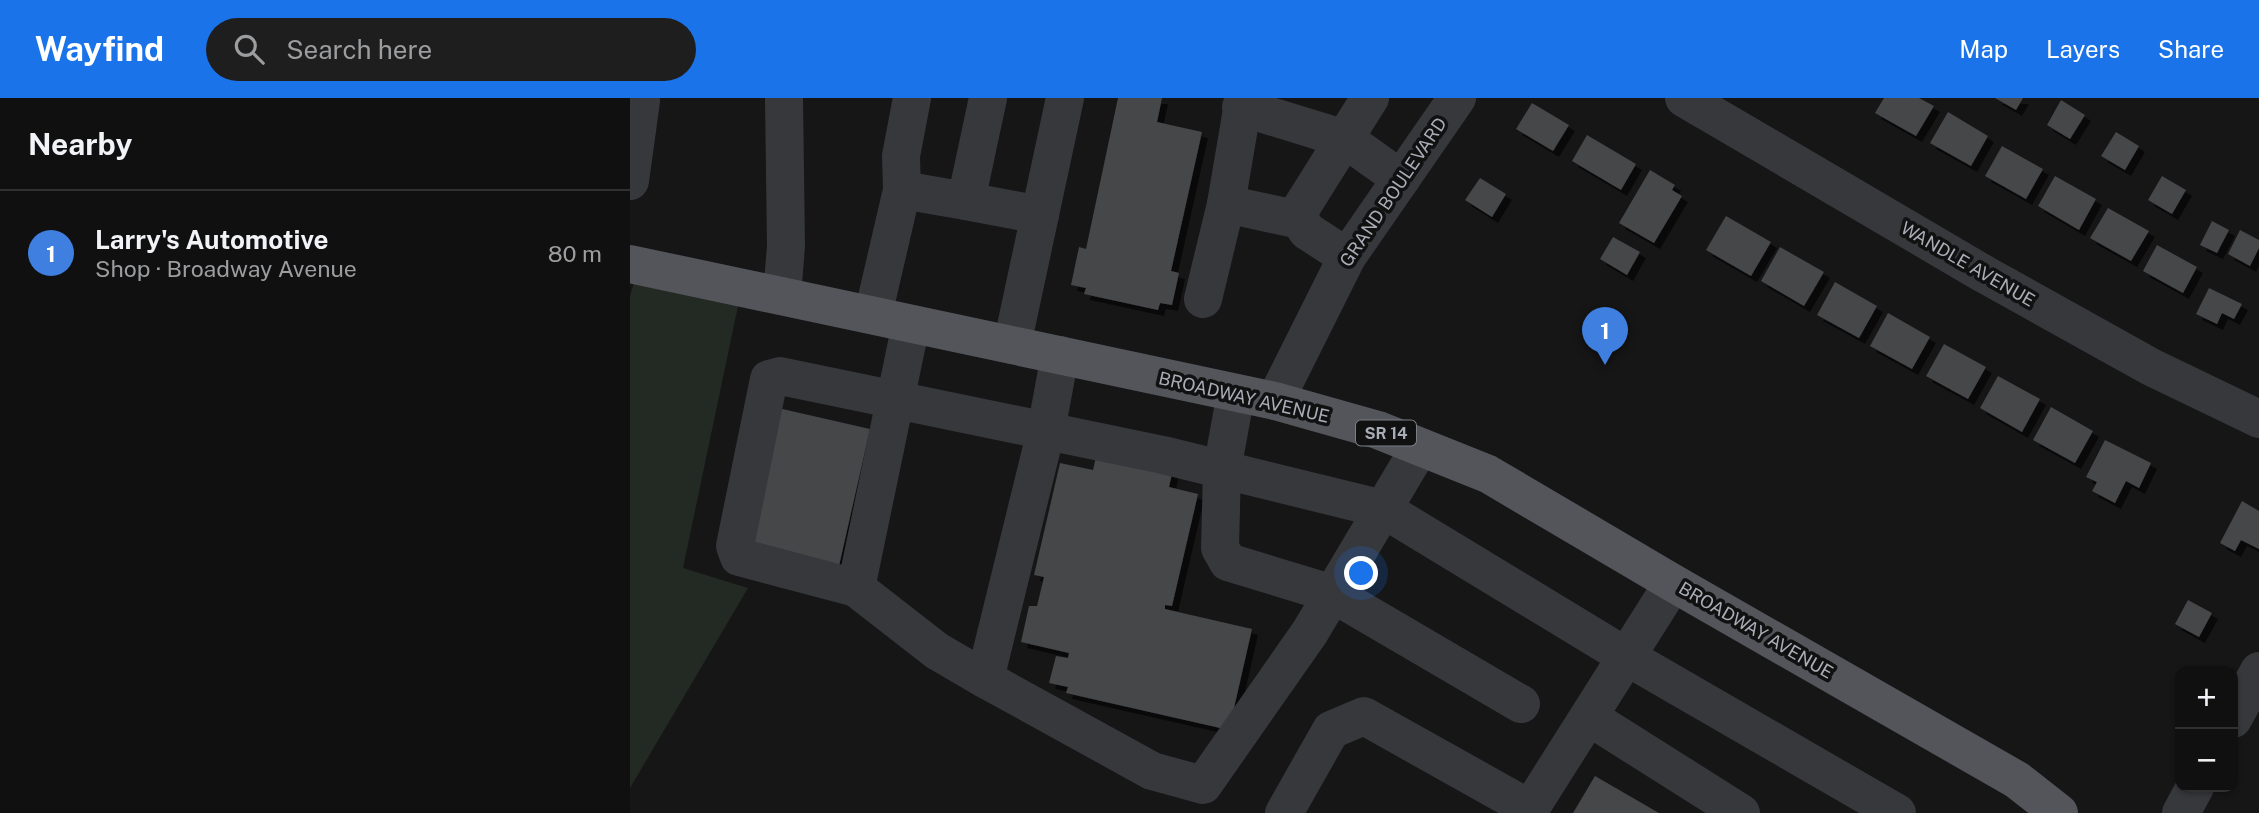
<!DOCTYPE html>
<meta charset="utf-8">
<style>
body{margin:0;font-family:"Public Sans",sans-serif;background:#1e1e1f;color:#f1f3f6}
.controls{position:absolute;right:21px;bottom:21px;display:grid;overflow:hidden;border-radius:14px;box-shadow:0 2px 5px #0004}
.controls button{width:63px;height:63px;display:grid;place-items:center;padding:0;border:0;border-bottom:2px solid #303031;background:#101011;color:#f1f3f6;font:35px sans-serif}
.you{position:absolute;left:732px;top:476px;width:24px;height:24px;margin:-18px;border:5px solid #fff;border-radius:50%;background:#1a73e8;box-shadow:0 0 0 10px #1a73e833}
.badge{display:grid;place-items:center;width:46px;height:46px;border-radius:50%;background:#1a73e8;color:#fff;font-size:23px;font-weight:700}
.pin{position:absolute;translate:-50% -58px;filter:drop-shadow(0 2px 4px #0008)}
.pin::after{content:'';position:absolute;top:37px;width:24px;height:21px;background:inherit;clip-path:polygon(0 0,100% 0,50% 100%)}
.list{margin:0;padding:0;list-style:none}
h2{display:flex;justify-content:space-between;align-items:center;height:91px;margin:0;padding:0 28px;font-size:30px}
h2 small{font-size:23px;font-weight:400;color:#9c9d9f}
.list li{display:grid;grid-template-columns:46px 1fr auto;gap:21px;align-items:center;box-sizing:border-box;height:126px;padding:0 28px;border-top:2px solid #303031}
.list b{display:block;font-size:26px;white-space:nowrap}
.list p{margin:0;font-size:23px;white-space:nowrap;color:#9c9d9f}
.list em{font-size:23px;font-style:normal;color:#9c9d9f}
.icon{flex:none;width:38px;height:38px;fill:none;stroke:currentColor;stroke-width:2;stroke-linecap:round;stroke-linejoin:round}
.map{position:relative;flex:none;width:1629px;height:715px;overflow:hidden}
header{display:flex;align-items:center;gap:42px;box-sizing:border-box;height:98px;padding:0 35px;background:#1a73e8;color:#fff}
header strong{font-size:33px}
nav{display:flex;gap:38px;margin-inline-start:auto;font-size:24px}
.search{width:490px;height:63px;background:#1e1e1f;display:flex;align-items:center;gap:18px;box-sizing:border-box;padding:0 24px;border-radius:38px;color:#9c9d9f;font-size:26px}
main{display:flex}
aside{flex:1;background:#101011}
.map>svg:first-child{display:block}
</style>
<header>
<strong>Wayfind</strong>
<div class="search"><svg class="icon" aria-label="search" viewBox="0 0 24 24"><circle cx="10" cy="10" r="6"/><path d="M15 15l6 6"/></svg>Search here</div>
<nav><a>Map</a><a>Layers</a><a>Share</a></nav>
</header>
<main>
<aside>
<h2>Nearby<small></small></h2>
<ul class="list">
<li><span class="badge" style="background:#3f7fe0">1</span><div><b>Larry's Automotive</b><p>Shop · Broadway Avenue</p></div><em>80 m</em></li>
</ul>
</aside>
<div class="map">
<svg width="1629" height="715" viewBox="0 0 1629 715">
<defs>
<filter id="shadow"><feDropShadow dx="6" dy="6" stdDeviation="0" flood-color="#0009"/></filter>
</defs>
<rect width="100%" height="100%" fill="#161617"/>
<path fill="#222a23" d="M9,168L112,189L53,470L118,490L0,690V198Z"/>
<g fill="#45464a" filter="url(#shadow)">
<path d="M488,0H532L527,24L572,34L541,173L549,175L542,207L530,205L528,212L454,196L456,190L441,187L449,149L456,151Z"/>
<path d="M1254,0H1289L1304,8L1286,38L1245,15Z"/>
<path d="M1365,0H1393L1386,12Z"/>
<path d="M1431,2L1455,17L1440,41L1417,27Z"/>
<path d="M902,5L939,27L923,53L886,31Z"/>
<path d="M1318,14L1358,38L1341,68L1300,45Z"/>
<path d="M1486,34L1509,48L1495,72L1471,58Z"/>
<path d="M957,37L1006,66L991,92L942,63Z"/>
<path d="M1372,48L1413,71L1396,101L1355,78Z"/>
<path d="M1020,72L1045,87L1042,92L1052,98L1024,145L989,125Z"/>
<path d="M1425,78L1466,101L1449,132L1408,108Z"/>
<path d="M1532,78L1556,92L1542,116L1518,102Z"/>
<path d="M850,80L876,96L862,119L835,102Z"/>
<path d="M1478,110L1519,133L1501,163L1460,140Z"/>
<path d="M1096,118L1141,144L1121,178L1076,152Z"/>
<path d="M1582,123L1599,132L1587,155L1570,147Z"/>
<path d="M1610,132L1629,142V150L1620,168L1598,156Z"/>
<path d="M983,139L1010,154L997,177L970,161Z"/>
<path d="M1527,147L1567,169L1553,195L1513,173Z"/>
<path d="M1150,149L1194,174L1174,208L1131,183Z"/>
<path d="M1205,184L1247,208L1229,240L1187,217Z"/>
<path d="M1579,190L1612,206L1604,221L1592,215L1587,226L1566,216Z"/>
<path d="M1258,215L1300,239L1282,271L1240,248Z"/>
<path d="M1314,246L1356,269L1338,301L1296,278Z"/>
<path d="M1368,278L1410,301L1392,334L1350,310Z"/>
<path d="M1421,309L1463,333L1445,365L1403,342Z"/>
<path d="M148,310L240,331L209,468L116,446Z"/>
<path d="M1475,342L1521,365L1509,390L1496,383L1485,405L1462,393L1467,384L1456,379Z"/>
<path d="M468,350L544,367L539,389L568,396L542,508L535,507V511L622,531L599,632L436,595L438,589L419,585L426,558L438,560L439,555L391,544L399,508H407L414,479L404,477L430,365L463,372Z"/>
<path d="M1612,403L1629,413V451L1611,442L1605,453L1590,445Z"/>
<path d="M1558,502L1582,515L1569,539L1545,526Z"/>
<path d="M965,678L1029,715H943Z"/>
</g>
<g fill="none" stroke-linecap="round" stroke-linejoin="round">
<g stroke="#37383c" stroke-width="38">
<path d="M614,0L596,106L670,122"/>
<path d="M1054,0L1354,176L1521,269L1629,321"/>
<path d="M611,9L715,41L771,81"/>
<path d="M0,83L11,3"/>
<path d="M272,92L336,103L358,0"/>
<path d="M336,103L410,117"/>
<path d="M717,159L677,133L670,122L671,110L740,0"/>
<path d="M152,198L156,148L154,0"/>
<path d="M573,201L596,106"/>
<path d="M243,217L272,92L271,58L282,0"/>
<path d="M281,226L226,490L307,553L355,581L522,673L573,687L680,534L790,349"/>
<path d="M382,247L435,0"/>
<path d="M606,295L592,372L590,450L598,464L703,496L891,606"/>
<path d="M645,303L717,159L827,0"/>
<path d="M226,490L109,459L105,448L139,281L150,278L533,357L753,411L997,559L1267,715"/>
<path d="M355,581L416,333L430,257"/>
<path d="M959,619L1111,715"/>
<path d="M1603,621L1629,573"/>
<path d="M654,715L701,632L734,618L900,711L1043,485"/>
<path d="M1551,715L1565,689"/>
</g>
<path stroke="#53555b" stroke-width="38" d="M0,166L645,303L748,332L858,376L1043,485L1387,682L1429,715"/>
</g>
<g text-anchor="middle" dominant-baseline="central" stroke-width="7" stroke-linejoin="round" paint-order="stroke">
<rect fill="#111112" stroke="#7b7e85" stroke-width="2" x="726" y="322.5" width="60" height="25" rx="5"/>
<g font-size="16" font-weight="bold" fill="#a9adb6">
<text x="756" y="335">SR 14</text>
</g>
<g font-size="18" fill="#a9adb6" stroke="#111112">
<text transform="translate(763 94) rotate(-56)">GRAND BOULEVARD</text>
<text transform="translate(1338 166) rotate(30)">WANDLE AVENUE</text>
<text transform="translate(614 299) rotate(13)">BROADWAY AVENUE</text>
<text transform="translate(1126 532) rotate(30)">BROADWAY AVENUE</text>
</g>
</g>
</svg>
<div class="controls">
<button>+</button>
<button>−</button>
</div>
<div class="you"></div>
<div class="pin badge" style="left:975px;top:267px;background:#3f7fe0">1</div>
</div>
</main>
